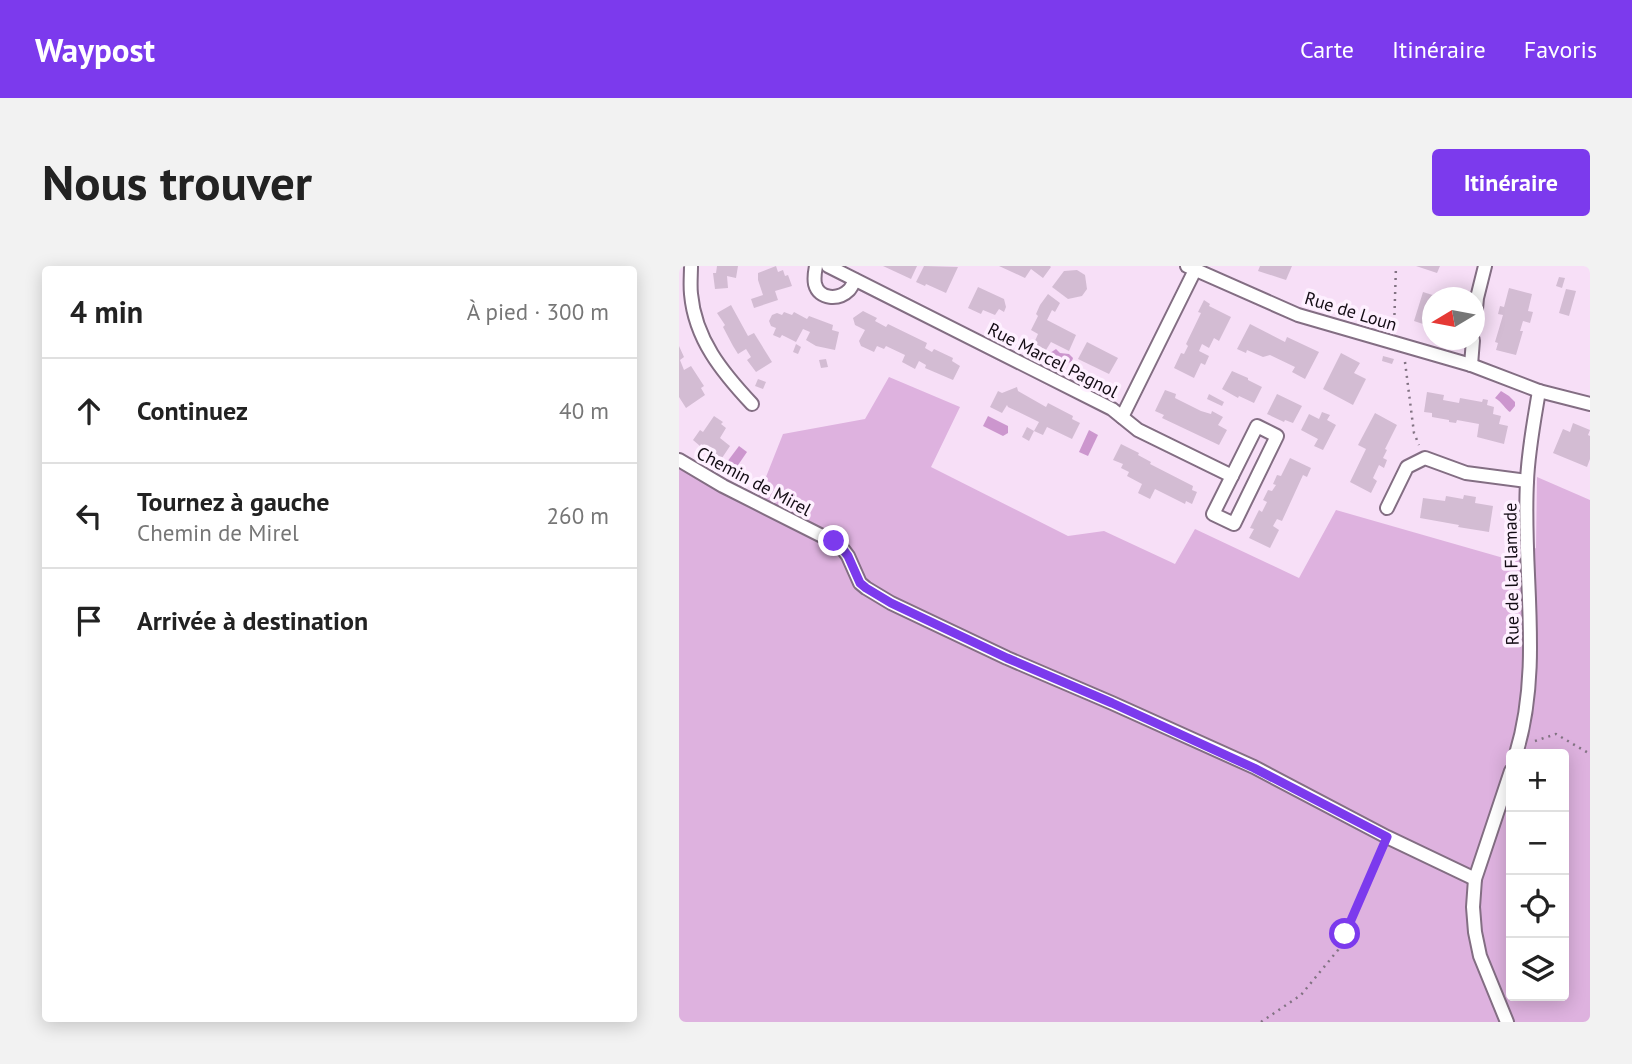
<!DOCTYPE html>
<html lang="fr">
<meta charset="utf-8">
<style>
body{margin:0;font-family:"PT Sans",sans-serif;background:#f2f2f2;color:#222}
.controls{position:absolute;right:21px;bottom:21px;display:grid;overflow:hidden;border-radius:7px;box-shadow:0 4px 18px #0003}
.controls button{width:63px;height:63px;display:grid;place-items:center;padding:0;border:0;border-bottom:2px solid #e0e0e0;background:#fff;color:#222;font:35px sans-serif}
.compass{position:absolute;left:743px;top:21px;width:63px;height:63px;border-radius:50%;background:#fff;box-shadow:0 4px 18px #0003;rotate:260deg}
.stop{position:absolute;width:21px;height:21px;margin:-16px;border:5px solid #7c3aed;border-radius:50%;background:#fff}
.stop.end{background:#7c3aed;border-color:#fff;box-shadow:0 2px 7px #0008}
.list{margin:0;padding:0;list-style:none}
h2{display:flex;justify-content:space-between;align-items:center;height:91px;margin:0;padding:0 28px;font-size:30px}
h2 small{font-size:23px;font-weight:400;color:#767676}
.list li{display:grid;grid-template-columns:46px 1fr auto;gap:21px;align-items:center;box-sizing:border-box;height:105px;padding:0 28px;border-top:2px solid #e0e0e0}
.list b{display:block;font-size:26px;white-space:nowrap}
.list p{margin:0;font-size:23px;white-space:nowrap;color:#767676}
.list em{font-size:23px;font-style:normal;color:#767676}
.icon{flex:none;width:38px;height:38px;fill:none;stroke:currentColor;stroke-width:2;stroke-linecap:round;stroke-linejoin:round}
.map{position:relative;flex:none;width:911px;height:756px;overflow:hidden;border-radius:7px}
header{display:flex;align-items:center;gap:42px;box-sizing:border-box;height:98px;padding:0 35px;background:#7c3aed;color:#fff}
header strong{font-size:33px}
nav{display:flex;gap:38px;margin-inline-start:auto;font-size:24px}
.intro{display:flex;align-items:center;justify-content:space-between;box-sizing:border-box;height:168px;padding:0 42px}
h1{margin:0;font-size:49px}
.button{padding:18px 32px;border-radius:7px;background:#7c3aed;color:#fff;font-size:24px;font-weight:700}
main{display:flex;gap:42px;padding:0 42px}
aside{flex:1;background:#fff;border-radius:7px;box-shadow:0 4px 18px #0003}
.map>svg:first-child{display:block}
</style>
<header>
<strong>Waypost</strong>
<nav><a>Carte</a><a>Itinéraire</a><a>Favoris</a></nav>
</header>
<div class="intro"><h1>Nous trouver</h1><a class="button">Itinéraire</a></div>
<main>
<aside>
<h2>4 min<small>À pied · 300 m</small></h2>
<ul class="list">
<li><svg class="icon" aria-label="ahead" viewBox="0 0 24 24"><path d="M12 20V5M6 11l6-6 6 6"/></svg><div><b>Continuez</b></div><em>40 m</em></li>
<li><svg class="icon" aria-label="left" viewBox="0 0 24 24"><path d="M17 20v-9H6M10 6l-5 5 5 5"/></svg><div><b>Tournez à gauche</b><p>Chemin de Mirel</p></div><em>260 m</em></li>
<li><svg class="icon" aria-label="arrive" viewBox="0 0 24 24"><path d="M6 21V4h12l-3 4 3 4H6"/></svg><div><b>Arrivée à destination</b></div></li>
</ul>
</aside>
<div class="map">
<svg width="911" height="756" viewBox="0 0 911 756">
<rect width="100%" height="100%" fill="#f7dff7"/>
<path fill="#deb2df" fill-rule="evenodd" d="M210,111L281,141L252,201L389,270L425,265L496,298L516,263L620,312L657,244L828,293L857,282L858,211L911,234V756H0V202L47,224L79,231L104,168L186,153ZM832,488H885V730H832Z"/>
<g fill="#cc96ce">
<path d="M377,83L381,87L390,88L394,92L393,95L386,99L378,94H373L370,90L371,87Z"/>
<path d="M822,125L830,130L836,136V140L831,146C828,145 822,135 816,132Z"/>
<path d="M309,150L329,160V167L324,170L304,160Z"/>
<path d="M410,164L419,169L409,190L400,186Z"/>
<path d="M60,180L68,186L57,202L48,196Z"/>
</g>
<g fill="#d3bcd3">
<path d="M38,0H59L57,12L48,10L49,22L36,23L34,7H37Z"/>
<path d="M97,0L99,6L104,4L106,10L109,9L113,20L96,25L99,34L75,42L72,33L84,29L79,14V7Z"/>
<path d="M204,0H238L232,13Z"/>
<path d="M245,0L279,1L267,27L247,18L246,20L237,16Z"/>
<path d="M320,0H371L372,1L364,12L352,3L346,12Z"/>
<path d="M581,0H613L607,14L579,5Z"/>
<path d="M737,0H761L758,7Z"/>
<path d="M398,4L406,9L408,23L403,30L389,33L373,21L385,5Z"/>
<path d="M880,11L886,12L883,22L877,20Z"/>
<path d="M299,21L325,33L327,41L325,46L320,43L316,49L304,44L302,48L289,42Z"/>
<path d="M830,22L853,28L849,45L854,46L851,57L844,55L841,65H844L837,89L817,84L819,77L816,76L824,49L819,48L821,40L825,41Z"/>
<path d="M887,23L897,25L890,50L880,47Z"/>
<path d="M744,26L760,31L753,32V61L735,55Z"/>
<path d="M369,28L381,37L376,46L373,44L368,54L397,69L390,85L372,76L367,84L355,77L359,68L352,64L359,50L357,48L361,39Z"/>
<path d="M525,34L531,38L530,40L552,51L540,75L535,72L530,82L523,78L520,85L530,90L526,99L522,97L515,112L495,102L502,87L505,88L509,80L507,78L522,47L519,46Z"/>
<path d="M52,39L69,70L75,67L93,96L77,106L68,94L72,91L67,83L59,88L54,80L44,61L46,59L38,47Z"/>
<path d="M184,45L198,52L196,55L207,61L209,58L248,77L246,82L253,86L255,83L274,92L273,95L281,100L274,114L246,102L247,99L240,95L236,103L223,96L226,89L207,80L205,83L198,80L195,86L182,80L180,75L186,64L176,59L174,52Z"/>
<path d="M105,46L113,49L115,46L128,53L130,50L154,59L153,64L160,66L156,84L137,80L127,74L131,66L124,63L117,76L103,69L101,72L94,69L97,62L92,60L90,55L93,49L98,47L103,49Z"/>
<path d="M571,58L606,76L608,71L640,86L626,113L613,106L616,101L591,89L584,91L568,84L567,87L558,83Z"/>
<path d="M408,76L439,92L430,108L399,93Z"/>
<path d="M117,78L122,81L119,88L114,86Z"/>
<path d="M0,80L5,91L1,94L5,104L12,100L25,120L22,122L26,129L7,142L0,131Z"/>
<path d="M662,87L681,97L675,107L687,113L674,139L644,123Z"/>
<path d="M704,90L715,93L713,98L703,95Z"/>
<path d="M147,93L149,101L142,102L140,94Z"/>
<path d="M553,105L569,112V114L583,121L575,137L560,130L559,132L543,123Z"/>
<path d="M79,113L87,116L84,123L76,120Z"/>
<path d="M338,121L339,125L367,141L369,137L394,150L393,153L401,157L393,173L368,161L364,169L355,165L360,156L329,141L328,139L323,147L311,141L319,125L323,127Z"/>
<path d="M486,124L497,128L496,132L522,145L532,148L533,145L544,151L539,159L548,164L540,179L483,152L485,149L476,145Z"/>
<path d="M748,126L765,129L764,134L780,137L781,132L803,136L804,133L809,134L808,139L815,141L814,148L822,150L820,158L829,160L825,178L798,171L800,158L778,154L777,157L770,156V154L753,151V147L745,146Z"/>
<path d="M530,128L545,136L543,140L528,133Z"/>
<path d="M598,128L623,140L614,157L606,154L605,156L588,148Z"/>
<path d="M643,146L651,149L648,154L657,159L644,184L635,180L639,173L622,164L630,148L640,153Z"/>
<path d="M696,147L718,159L706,183L708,184L704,192L708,194L705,202L700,199L694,212L698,215L692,227L671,216L687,183L679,179Z"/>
<path d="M35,150L44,156L42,158L47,162L41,172L51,180L43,192L22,178L21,180L14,174L21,164L24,166Z"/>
<path d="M894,157L911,164L909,169L911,170V193L908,201L874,187L884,163L891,166Z"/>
<path d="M348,161L355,165L350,175L343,171Z"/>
<path d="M442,178L460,187L459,189L472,196L471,198L514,220L513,224L518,226L513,238L507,235L506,238L476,223L471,233L459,227L463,218L448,210L450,206L442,202L444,198L434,194Z"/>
<path d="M611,192L632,202L628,211L624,209L603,255L598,253L594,260L600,264L591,282L570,272L575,263L571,262L580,244L583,246L588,236L584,234L589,224L593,225L597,219L594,218L598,209L602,210Z"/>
<path d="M785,229L797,231L796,237L814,240L810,266L779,261L780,259L741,252L744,232L766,235L767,230L784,233Z"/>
</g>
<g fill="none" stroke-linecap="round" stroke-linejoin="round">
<g stroke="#836e83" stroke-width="16">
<g id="street">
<path d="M12,0C12,9 11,19 12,28C16,73 43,106 73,138"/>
<path d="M137,0C136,5 135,13 136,18C140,34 160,34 170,24C172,22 175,16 176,14"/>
<path d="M149,0L433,143L459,164L553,210"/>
<path d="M508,0L619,49L792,99L860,125L911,138"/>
<path d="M796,54L798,32L806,0"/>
<path d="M792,99L794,74"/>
<path d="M443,151L516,4"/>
<path d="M578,160L598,170L555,258L534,248Z"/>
<path d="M0,194L44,220L155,276L163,282L169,290L181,317L187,322L212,337L328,392L433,437L575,501L708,571L796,613"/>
<path d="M708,242L728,201L746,192L787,207L848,215"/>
<path d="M837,488C864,400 843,307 848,216C849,186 855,155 860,125"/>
<path d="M828,756L801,690L796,666L794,641L796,613L832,505"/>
</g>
</g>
<g stroke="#827383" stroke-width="2.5" stroke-dasharray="2 5" stroke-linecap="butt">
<path d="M715,63L717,0"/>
<path d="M726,96L735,167L740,179"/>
<path d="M856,475L877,468L911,488"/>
<path d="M582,756L622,729L659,684L702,583"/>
</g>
<use href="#street" stroke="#fff" stroke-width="12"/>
</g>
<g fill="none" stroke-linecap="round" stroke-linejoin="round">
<path stroke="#7c3aed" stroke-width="9" d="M155,275L163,282L169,290L181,317L187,322L212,337L328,392L433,437L575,502L708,571L666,668"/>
</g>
<g text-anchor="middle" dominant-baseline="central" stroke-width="7" stroke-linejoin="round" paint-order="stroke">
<g font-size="18" fill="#130c14" stroke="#fef0ff">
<text transform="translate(672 45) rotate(17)">Rue de Loun</text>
<text transform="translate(374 94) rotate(27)">Rue Marcel Pagnol</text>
<text transform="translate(75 215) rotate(28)">Chemin de Mirel</text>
<text transform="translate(832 308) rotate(-91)">Rue de la Flamade</text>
</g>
</g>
</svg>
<div class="controls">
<button>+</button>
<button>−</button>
<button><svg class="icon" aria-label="locate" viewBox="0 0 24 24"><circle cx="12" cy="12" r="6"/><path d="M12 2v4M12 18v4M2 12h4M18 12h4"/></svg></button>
<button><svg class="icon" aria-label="layers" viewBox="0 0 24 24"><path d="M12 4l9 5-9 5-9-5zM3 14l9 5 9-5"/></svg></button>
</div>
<svg class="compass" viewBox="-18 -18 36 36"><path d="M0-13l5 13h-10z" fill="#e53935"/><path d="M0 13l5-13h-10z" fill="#767676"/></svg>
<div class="stop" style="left:666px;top:668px"></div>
<div class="stop end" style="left:155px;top:275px"></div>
</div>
</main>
